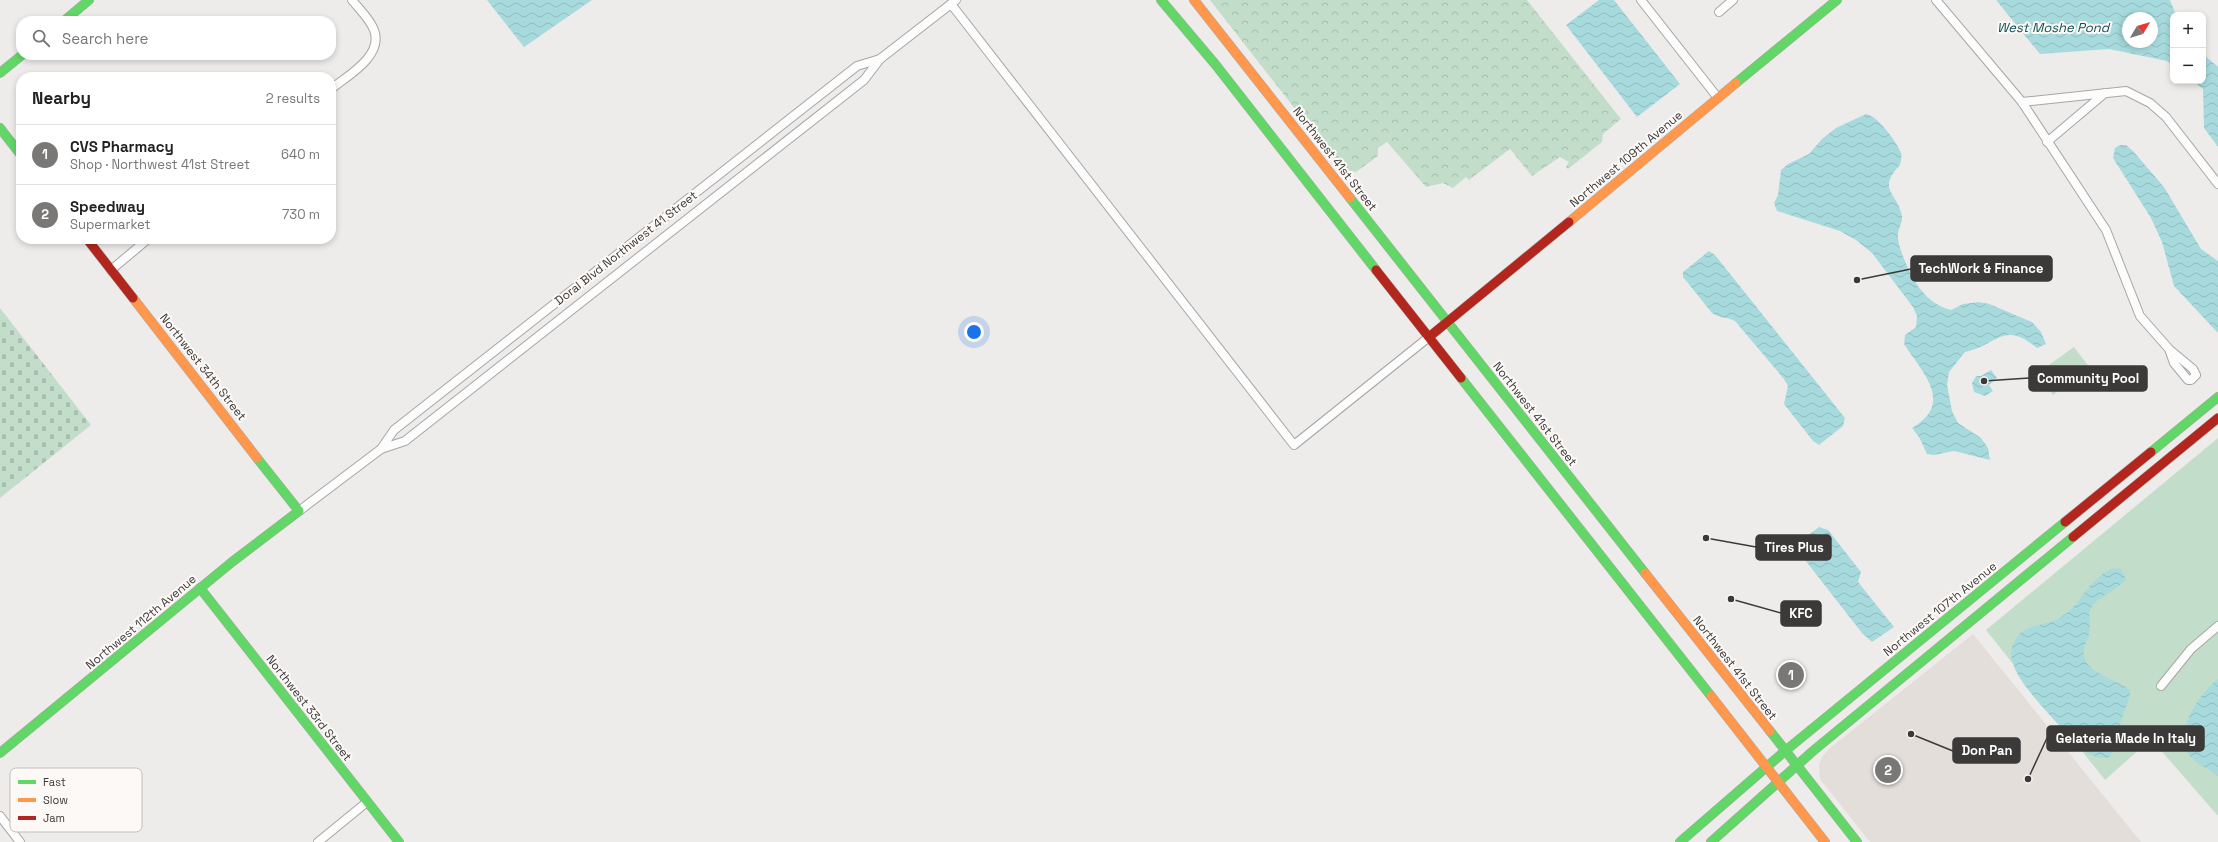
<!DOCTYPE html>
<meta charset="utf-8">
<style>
body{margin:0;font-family:"Space Grotesk",sans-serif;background:#f6f6f6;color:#222}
.controls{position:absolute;right:12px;top:12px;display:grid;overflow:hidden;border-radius:8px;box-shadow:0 2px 6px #0003}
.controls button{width:36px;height:36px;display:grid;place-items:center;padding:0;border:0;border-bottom:1px solid #e0e0e0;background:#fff;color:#222;font:20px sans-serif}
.compass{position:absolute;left:2122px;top:12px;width:36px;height:36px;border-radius:50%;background:#fff;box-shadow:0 2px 6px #0003;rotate:52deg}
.you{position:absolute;left:974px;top:332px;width:14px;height:14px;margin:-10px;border:3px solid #fff;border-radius:50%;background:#1a73e8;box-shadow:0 0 0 6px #1a73e833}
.badge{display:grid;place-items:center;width:26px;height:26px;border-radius:50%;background:#7a7877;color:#fff;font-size:13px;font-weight:700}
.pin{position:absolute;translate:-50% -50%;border:2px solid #fff;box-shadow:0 1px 4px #0006}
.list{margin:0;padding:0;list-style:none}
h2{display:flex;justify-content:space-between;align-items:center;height:52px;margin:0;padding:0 16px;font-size:17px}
h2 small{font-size:13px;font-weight:400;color:#767676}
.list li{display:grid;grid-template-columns:26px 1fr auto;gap:12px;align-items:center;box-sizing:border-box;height:60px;padding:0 16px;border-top:1px solid #e0e0e0}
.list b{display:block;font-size:15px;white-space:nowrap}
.list p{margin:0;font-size:13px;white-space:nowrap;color:#767676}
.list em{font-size:13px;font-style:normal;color:#767676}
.icon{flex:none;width:22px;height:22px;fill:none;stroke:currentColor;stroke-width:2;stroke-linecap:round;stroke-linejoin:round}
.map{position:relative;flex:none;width:2218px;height:842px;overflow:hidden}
.search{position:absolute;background:#fff;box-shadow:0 2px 6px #0003;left:16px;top:16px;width:320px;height:44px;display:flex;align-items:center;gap:10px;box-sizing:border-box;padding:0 14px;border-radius:16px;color:#767676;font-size:15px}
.panel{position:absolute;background:#fff;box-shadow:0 2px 6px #0003;left:16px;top:72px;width:320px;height:172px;border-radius:16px}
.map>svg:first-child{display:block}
</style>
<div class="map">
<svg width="2218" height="842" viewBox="0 0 2218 842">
<defs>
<pattern id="forest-crowns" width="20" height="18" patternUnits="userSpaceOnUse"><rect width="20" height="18" fill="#c3ddcb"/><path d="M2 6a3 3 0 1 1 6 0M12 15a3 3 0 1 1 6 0" fill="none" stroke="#a8beaf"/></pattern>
<pattern id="cemetery-stones" width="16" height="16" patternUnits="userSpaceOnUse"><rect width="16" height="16" fill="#c3ddcb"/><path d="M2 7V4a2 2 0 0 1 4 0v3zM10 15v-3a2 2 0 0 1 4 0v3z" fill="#a8beaf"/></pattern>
<pattern id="water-waves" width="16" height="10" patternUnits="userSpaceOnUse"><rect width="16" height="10" fill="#a7dadd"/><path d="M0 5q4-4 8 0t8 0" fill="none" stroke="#91bcbe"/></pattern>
</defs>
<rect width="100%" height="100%" fill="#eeeceb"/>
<path fill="#e4deda" d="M1973,634L2141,842H1870L1820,779L1819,765L1822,757L1829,749Z"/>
<g fill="#c3ddcb">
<path d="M2074,347L2090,368L2053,395L2036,374Z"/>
<path d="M2218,438V816L2151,739L2105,780L1986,630Z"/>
</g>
<path fill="url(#forest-crowns)" d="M1210,0H1527L1621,119L1603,134L1602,142L1568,169L1566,167L1569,162L1560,157L1532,176L1510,149L1469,180L1466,177L1453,188L1443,183L1426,187L1387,142L1378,148V156L1356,172L1342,169Z"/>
<path fill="url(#cemetery-stones)" d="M0,308L91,425L0,498Z"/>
<g fill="url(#water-waves)" fill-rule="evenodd">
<path d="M487,0H592L524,47Z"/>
<path d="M1599,0H1614L1680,84L1637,117L1566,25Z"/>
<path d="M1996,0H2170L2176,15H2173V66L2167,61L2109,49L2040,54ZM2128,18H2152V42H2128Z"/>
<path d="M2203,54L2218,67V147L2204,128L2203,89L2192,81H2203Z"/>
<path d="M1866,114C1877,115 1897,142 1901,153C1902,156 1901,161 1900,165C1876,190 1898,193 1902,216C1903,223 1897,230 1898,237C1898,249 1913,281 1921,290C1929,300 1939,307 1951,310L1963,304L1979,302L1989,304L2032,322L2041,332L2046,344L2037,348C2003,320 1998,345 1965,352L1949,372L1947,385L1952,411L1958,423L1981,438L1988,448L1990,460L1954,451L1934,455L1927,454L1919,437L1912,428C1955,403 1922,372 1904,344L1905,335L1916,327L1917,316L1913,307L1872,253L1856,240L1840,231L1777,211L1774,203L1778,195L1781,170L1788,164L1809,154L1822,139L1836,128Z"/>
<path d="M2120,145H2126L2133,151L2164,187L2201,249L2218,261V333L2174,286L2162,242L2151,218L2113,158L2115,148Z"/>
<path d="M1709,251L1715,255L1845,418L1843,426L1819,445L1813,441L1784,404L1788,386L1784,379L1735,321C1728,317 1718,318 1712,313L1683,277V272Z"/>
<path d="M1991,370L1997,378L1989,385L1993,391L1985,396L1974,392L1972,383L1976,376H1981Z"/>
<path d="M1819,527L1828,530L1861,572L1858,582L1894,627L1872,642L1862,633L1798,551L1796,548L1802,540Z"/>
<path d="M2113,568L2121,569L2126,579C2122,586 2104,595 2097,601C2086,610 2090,617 2090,629C2090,636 2085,642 2084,649C2080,672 2116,679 2130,690V696L2120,723L2114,751L2108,758C2101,758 2094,757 2088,753C2072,741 2025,690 2017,673C2013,665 2009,653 2013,644C2022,622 2043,628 2061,617C2084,603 2085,581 2113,568Z"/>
<path d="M2218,679V776C2209,769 2195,763 2188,754C2173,733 2201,691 2218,679Z"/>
</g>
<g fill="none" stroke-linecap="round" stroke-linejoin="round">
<g stroke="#a7a6a5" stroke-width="10">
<g id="street">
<path d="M1641,0L1718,98"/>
<path d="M1936,0L2022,102L2106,230L2140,316L2169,349L2193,369L2196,375L2191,380H2188L2174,363L2169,349"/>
<path d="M951,4L1294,445L1429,337"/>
<path d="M1719,12L1733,0"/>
<path d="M331,89C347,76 384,56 374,30C370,19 359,9 352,0"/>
<path d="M2022,102L2126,91L2150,103L2166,117L2218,184"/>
<path d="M2047,142L2105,93"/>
<path d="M111,270L148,239"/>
<path d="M381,449L394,430L857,66L880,59"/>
<path d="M299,511L381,449L405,441L864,80L880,59L956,0"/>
<path d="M2161,686L2191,649L2218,626"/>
<path d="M0,816L20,842"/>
<path d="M318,842L367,802"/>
</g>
</g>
<g stroke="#a7a6a5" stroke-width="10">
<g id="fast">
<path d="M1161,0L1215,64L1376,270"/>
<path d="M64,21L89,0"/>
<path d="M0,73L22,55"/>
<path d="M1736,83L1837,0"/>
<path d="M0,128L21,155"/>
<path d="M1350,198L1645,573"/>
<path d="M1461,378L1711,696"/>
<path d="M2151,452L2218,397"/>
<path d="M200,588L399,842"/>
<path d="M1770,731L1857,842"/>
<path d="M0,753L232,562L299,511L257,458"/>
<path d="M1680,842L1785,751L2065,522"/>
<path d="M1711,842L1813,751L2073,537"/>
</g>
</g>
<g stroke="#a7a6a5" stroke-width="10">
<g id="slow">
<path d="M1194,0L1350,198"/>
<path d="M1569,222L1736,83"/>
<path d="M133,298L257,458"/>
<path d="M1645,573L1770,731"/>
<path d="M1711,696L1825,842"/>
</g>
</g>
<g stroke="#a7a6a5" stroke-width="10">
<g id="jam">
<path d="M87,239L133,298"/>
<path d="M1376,270L1461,378"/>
<path d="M1429,337L1569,222"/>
<path d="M2065,522L2151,452"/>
<path d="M2073,537L2218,418"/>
</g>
</g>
<use href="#street" stroke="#fcfcfc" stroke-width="8"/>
<use href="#fast" stroke="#63d668" stroke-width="9"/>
<use href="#slow" stroke="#ff974d" stroke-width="9"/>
<use href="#jam" stroke="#b3261e" stroke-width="9"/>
</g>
<g text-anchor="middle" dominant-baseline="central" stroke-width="4" stroke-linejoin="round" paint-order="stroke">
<g font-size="12" fill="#3b3a39" stroke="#fcf9f7">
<text transform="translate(1335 159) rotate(52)">Northwest 41st Street</text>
<text transform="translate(1626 159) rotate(-40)">Northwest 109th Avenue</text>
<text transform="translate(626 248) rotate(-38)">Doral Blvd Northwest 41 Street</text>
<text transform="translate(203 367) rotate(52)">Northwest 34th Street</text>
<text transform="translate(1535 414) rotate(52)">Northwest 41st Street</text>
<text transform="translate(1940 609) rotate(-39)">Northwest 107th Avenue</text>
<text transform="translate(141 622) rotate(-40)">Northwest 112th Avenue</text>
<text transform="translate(1735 668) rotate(52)">Northwest 41st Street</text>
<text transform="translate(309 708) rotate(52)">Northwest 33rd Street</text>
</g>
<g font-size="13" font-style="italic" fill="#0d4f54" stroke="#fcf9f7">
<text x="2053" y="27">West Moshe Pond</text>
</g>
</g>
<rect x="10" y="768" width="132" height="64" rx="6" fill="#fcf9f7" stroke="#c2c0be" stroke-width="1"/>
<rect x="18" y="780" width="18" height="4" fill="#63d668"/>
<rect x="18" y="798" width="18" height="4" fill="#ff974d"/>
<rect x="18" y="816" width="18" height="4" fill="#b3261e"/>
<g font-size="11" fill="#3b3a39">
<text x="43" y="786">Fast</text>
<text x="43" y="804">Slow</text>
<text x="43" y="822">Jam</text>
</g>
<path fill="none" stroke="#3b3a39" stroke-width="1.5" d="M1857 280L1911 269M1984 381L2029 378M1706 538L1756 547M1731 599L1781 613M2028 779L2047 738M1911 734L1953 751"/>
<g fill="#3b3a39" stroke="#fcf9f7" stroke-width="1.5">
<circle cx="1857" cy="280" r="4"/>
<circle cx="1984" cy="381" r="4"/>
<circle cx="1706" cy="538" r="4"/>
<circle cx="1731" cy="599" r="4"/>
<circle cx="2028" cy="779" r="4"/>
<circle cx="1911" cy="734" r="4"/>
</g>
<g fill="#3b3a39" stroke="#3b3a39" stroke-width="1.5">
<rect x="1911" y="256" width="141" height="25" rx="4"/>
<rect x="2029" y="366" width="118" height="25" rx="4"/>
<rect x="1756" y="535" width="75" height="25" rx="4"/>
<rect x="1781" y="601" width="40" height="25" rx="4"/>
<rect x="2047" y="726" width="157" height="25" rx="4"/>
<rect x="1953" y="738" width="67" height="25" rx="4"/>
</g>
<g font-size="13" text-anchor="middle" font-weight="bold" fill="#fff">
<text x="1981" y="273">TechWork &amp; Finance</text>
<text x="2088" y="383">Community Pool</text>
<text x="1794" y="552">Tires Plus</text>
<text x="1801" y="618">KFC</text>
<text x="2126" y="743">Gelateria Made In Italy</text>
<text x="1987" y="755">Don Pan</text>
</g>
</svg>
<div class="controls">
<button>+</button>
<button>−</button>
</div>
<svg class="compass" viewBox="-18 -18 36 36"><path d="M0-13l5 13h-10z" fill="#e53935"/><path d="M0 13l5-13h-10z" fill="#767676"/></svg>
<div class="you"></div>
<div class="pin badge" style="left:1791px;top:675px">1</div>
<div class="pin badge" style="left:1888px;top:770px">2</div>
<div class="search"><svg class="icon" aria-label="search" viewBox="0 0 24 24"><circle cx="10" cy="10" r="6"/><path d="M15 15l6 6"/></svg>Search here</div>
<section class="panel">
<h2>Nearby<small>2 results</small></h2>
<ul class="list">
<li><span class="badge">1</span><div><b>CVS Pharmacy</b><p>Shop · Northwest 41st Street</p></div><em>640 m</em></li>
<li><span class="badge">2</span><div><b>Speedway</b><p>Supermarket</p></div><em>730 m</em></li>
</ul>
</section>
</div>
